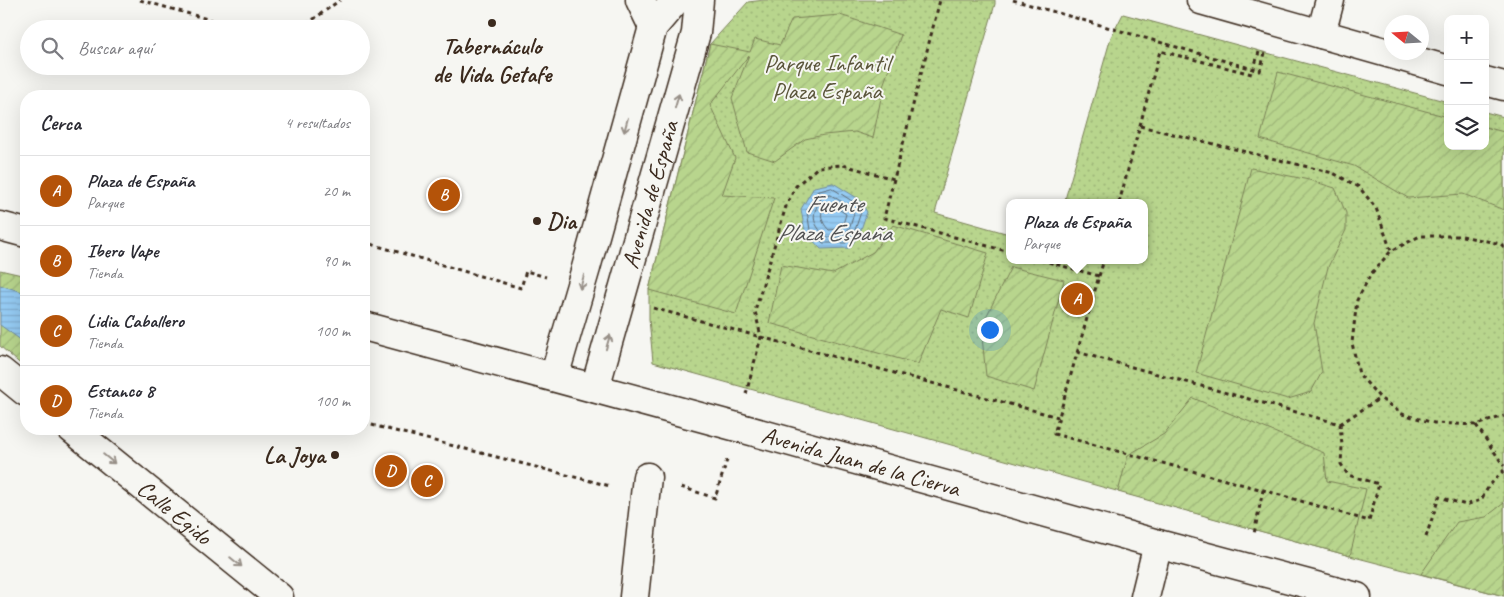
<!DOCTYPE html>
<html lang="es">
<meta charset="utf-8">
<style>
body{margin:0;font-family:Caveat,sans-serif;background:#f7f7f7;color:#2b2b33}
.controls{position:absolute;right:15px;top:15px;display:grid;overflow:hidden;border-radius:10px;box-shadow:0 5px 20px #0002}
.controls button{width:45px;height:45px;display:grid;place-items:center;padding:0;border:0;border-bottom:1px solid #e1e1e2;background:#fff;color:#2b2b33;font:25px sans-serif}
.compass{position:absolute;left:1384px;top:15px;width:45px;height:45px;border-radius:50%;background:#fff;box-shadow:0 5px 20px #0002;rotate:288deg}
.you{position:absolute;left:989px;top:329px;width:18px;height:18px;margin:-12px;border:4px solid #fff;border-radius:50%;background:#1a73e8;box-shadow:0 0 0 8px #1a73e833}
.badge{display:grid;place-items:center;width:32px;height:32px;border-radius:50%;background:#b45309;color:#fff;font-size:16px;font-weight:700}
.pin{position:absolute;translate:-50% -50%;border:2px solid #fff;box-shadow:0 1px 5px #0006}
.popup{position:absolute;left:1006px;top:199px;width:142px;height:65px;box-sizing:border-box;display:grid;place-content:center;border-radius:10px;background:#fff;filter:drop-shadow(0 1px 4px #0005);font-size:16px;white-space:nowrap;color:#7c7c81}
.popup b{font-size:19px;color:#2b2b33}
.popup::after{content:'';position:absolute;left:50%;top:100%;margin-left:-10px;border:10px solid transparent;border-top-color:#fff}
.list{margin:0;padding:0;list-style:none}
h2{display:flex;justify-content:space-between;align-items:center;height:65px;margin:0;padding:0 20px;font-size:21px}
h2 small{font-size:16px;font-weight:400;color:#7c7c81}
.list li{display:grid;grid-template-columns:32px 1fr auto;gap:15px;align-items:center;box-sizing:border-box;height:70px;padding:0 20px;border-top:1px solid #e1e1e2}
.list b{display:block;font-size:19px;white-space:nowrap}
.list p{margin:0;font-size:16px;white-space:nowrap;color:#7c7c81}
.list em{font-size:16px;font-style:normal;color:#7c7c81}
.icon{flex:none;width:28px;height:28px;fill:none;stroke:currentColor;stroke-width:2;stroke-linecap:round;stroke-linejoin:round}
.map{position:relative;flex:none;width:1504px;height:597px;overflow:hidden}
.search{position:absolute;background:#fff;box-shadow:0 5px 20px #0002;left:20px;top:20px;width:350px;height:55px;display:flex;align-items:center;gap:12px;box-sizing:border-box;padding:0 18px;border-radius:28px;color:#7c7c81;font-size:19px}
.panel{position:absolute;background:#fff;box-shadow:0 5px 20px #0002;left:20px;top:90px;width:350px;height:345px;border-radius:20px}
.map>svg:first-child{display:block}
</style>
<div class="map">
<svg width="1504" height="597" viewBox="0 0 1504 597">
<defs>
<pattern id="park-dots" width="8" height="8" patternUnits="userSpaceOnUse" patternTransform="scale(1.25)"><rect width="8" height="8" fill="#b8d58d"/><path d="M2 2h.1M6 6h.1" fill="none" stroke="#9fb779" stroke-width="1.8" stroke-linecap="round"/></pattern>
<pattern id="garden-furrows" width="10" height="10" patternUnits="userSpaceOnUse" patternTransform="scale(1.25)"><rect width="10" height="10" fill="#b8d58d"/><path d="M-1 1l2-2M0 10L10 0M9 11l2-2" fill="none" stroke="#9fb779"/></pattern>
<pattern id="water-rules" width="6" height="5" patternUnits="userSpaceOnUse" patternTransform="scale(1.25)"><rect width="6" height="5" fill="#95cbf3"/><path d="M0 2.5h6" fill="none" stroke="#81aed0"/></pattern>
</defs>
<rect width="100%" height="100%" fill="#f6f6f2"/>
<filter id="ink" filterUnits="userSpaceOnUse"><feTurbulence type="fractalNoise" baseFrequency=".02" numOctaves="2"/><feDisplacementMap in="SourceGraphic" scale="10" xChannelSelector="R" yChannelSelector="G"/><feConvolveMatrix kernelMatrix="1 2 1 2 8 2 1 2 1" color-interpolation-filters="sRGB"/></filter>
<g filter="url(#ink)">
<path fill="url(#park-dots)" stroke="#7a8056" d="M764,0H995V4L935,213L1009,234L1010,260H1144V203H1064L1111,37L1123,14L1448,102V146H1485V112L1504,117V596L1350,556L653,362L649,319V290L710,44L748,2Z"/>
<g fill="url(#garden-furrows)" stroke="#7a8056">
<path d="M840,15L901,35L884,83L873,138L855,132L824,135L805,139L775,161L747,152L732,98L749,55L710,105L735,158L722,195L774,198L736,314L649,290L710,44L750,52L755,39L780,45L792,19Z"/>
<path d="M1278,72L1448,117V146H1485V127L1504,132V210L1463,194L1408,198L1354,166L1260,139Z"/>
<path d="M1251,168L1309,180L1335,188L1346,213V230L1328,267L1314,323L1322,372L1311,392L1288,399L1196,373Z"/>
<path d="M893,225L988,253L969,318L941,309L918,364L769,323L781,265L833,274L873,252Z"/>
<path d="M1011,267L1064,280L1034,391L986,376L981,327Z"/>
<path d="M0,270L26,276V369L0,346Z"/>
<path d="M1193,398L1324,453L1327,481L1366,489L1350,556L1118,492L1128,455L1164,434Z"/>
<path d="M1504,503V596L1421,574L1457,522L1486,517Z"/>
</g>
<g fill="url(#water-rules)" stroke="#718b9e">
<path d="M833,183L859,199L867,212L860,232L850,248L821,249L805,232L801,209L814,187Z"/>
<path d="M0,285L26,293L25,343L0,325Z"/>
</g>
<g fill="none" stroke-linecap="round" stroke-linejoin="round">
<g stroke="#5f6a73" stroke-width="1">
<path d="M832,188L855,203L861,212L855,230L846,243H823L810,230L807,211L817,192Z"/>
<path d="M831,195L850,207L854,213L850,227L843,237H826C811,222 811,215 822,197Z"/>
<path d="M829,203L846,214L843,224L839,229L829,230C820,221 818,210 829,203Z"/>
</g>
<g stroke="#3b2a1e" stroke-width="31">
<g id="minor">
<path d="M640,0L653,27"/>
<path d="M1201,0L1448,70"/>
<path d="M1321,34L1330,0"/>
<path d="M1485,81L1504,86"/>
<path d="M0,226L26,233"/>
<path id="s1" d="M364,326L737,427L1158,544L1357,597"/>
<path d="M0,371L26,392"/>
<path d="M554,377L586,268L653,27L676,0"/>
<path id="s2" d="M595,388L696,33L699,0"/>
<path id="s3" d="M72,429L279,597"/>
<path d="M634,597L647,477"/>
<path d="M1145,597L1158,544"/>
</g>
</g>
<g stroke="#3b2a1e" stroke-width="3" stroke-dasharray="4 4" stroke-linecap="butt">
<path d="M140,0L243,29"/>
<path d="M1013,0L1260,71L1265,53"/>
<path d="M300,29L340,0"/>
<path d="M1140,126L1333,173L1359,187L1376,208L1391,251"/>
<path d="M894,179L884,218L1010,252"/>
<path d="M1119,203L1160,51L1252,74L1259,52"/>
<path d="M364,242L521,288L526,271L546,277"/>
<path d="M1504,247L1501,244L1462,236H1420L1391,251L1371,274L1357,300L1352,343L1359,374L1380,398L1402,414L1434,423L1476,425L1504,416"/>
<path d="M1041,260L1099,276L1054,434L1263,490L1254,534"/>
<path d="M1099,276L1104,260"/>
<path d="M653,308L1058,417"/>
<path d="M1077,352L1340,424L1342,446L1341,464L1348,475L1379,484L1369,521L1263,490"/>
<path d="M746,394L761,337L755,311L786,206L796,186L818,167L843,165L894,179L940,0"/>
<path d="M364,423L610,486"/>
<path d="M1340,424L1380,398"/>
<path d="M1476,425L1504,466"/>
<path d="M681,487L715,498L727,460"/>
<path d="M1426,537L1439,497L1466,505L1481,500L1489,486L1504,470"/>
</g>
<use href="#minor" stroke="#f6f6f2" stroke-width="28"/>
</g>
<defs><path id="oneway-shaft" d="M-6 0H5M1.5-3L5.5 0L1.5 3" fill="none" stroke-width="1.6" stroke-linecap="round" stroke-linejoin="round" transform="scale(1.25)"/></defs>
<g stroke="#989088">
<use href="#oneway-shaft" transform="translate(677 101) rotate(-74)"/>
<use href="#oneway-shaft" transform="translate(626 125) rotate(105)"/>
<use href="#oneway-shaft" transform="translate(582 282) rotate(106)"/>
<use href="#oneway-shaft" transform="translate(608 342) rotate(-74)"/>
<use href="#oneway-shaft" transform="translate(109 459) rotate(39)"/>
<use href="#oneway-shaft" transform="translate(236 562) rotate(39)"/>
</g>
</g>
<g fill="#3b2a1e" stroke="#f6f6f2" stroke-width="2">
<circle cx="492" cy="23" r="5"/>
<circle cx="537" cy="221" r="5"/>
<circle cx="335" cy="455" r="5"/>
</g>
<g text-anchor="middle" dominant-baseline="central" stroke-width="4" stroke-linejoin="round" paint-order="stroke">
<g font-size="24" font-weight="bold" fill="#3b2a1e" stroke="#f6f6f2">
<text x="492" y="46">Tabernáculo<tspan x="492" dy="28">de Vida Getafe</tspan></text>
<text x="547" y="221" text-anchor="start">Dia</text>
<text x="325" y="455" text-anchor="end">La Joya</text>
</g>
<g font-size="24" fill="#5a553a" stroke="#f6f6f2">
<text x="827" y="63">Parque Infantil<tspan x="827" dy="28">Plaza España</tspan></text>
</g>
<g font-size="24" fill="#3b2a1e" stroke="#f6f6f2">
<text stroke="none"><textPath href="#s2" startOffset="201">Avenida de España</textPath></text>
<text stroke="none"><textPath href="#s1" startOffset="515">Avenida Juan de la Cierva</textPath></text>
<text stroke="none"><textPath href="#s3" startOffset="132">Calle Egido</textPath></text>
</g>
<g font-size="25" font-style="italic" fill="#525253" stroke="#f6f6f2">
<text x="834" y="204">Fuente<tspan x="834" dy="29">Plaza España</tspan></text>
</g>
</g>
</svg>
<div class="controls">
<button>+</button>
<button>−</button>
<button><svg class="icon" aria-label="layers" viewBox="0 0 24 24"><path d="M12 4l9 5-9 5-9-5zM3 14l9 5 9-5"/></svg></button>
</div>
<svg class="compass" viewBox="-18 -18 36 36"><path d="M0-13l5 13h-10z" fill="#e53935"/><path d="M0 13l5-13h-10z" fill="#7c7c81"/></svg>
<div class="you"></div>
<div class="pin badge" style="left:1077px;top:299px">A</div>
<div class="popup"><b>Plaza de España</b>Parque</div>
<div class="pin badge" style="left:444px;top:195px">B</div>
<div class="pin badge" style="left:427px;top:481px">C</div>
<div class="pin badge" style="left:391px;top:471px">D</div>
<div class="search"><svg class="icon" aria-label="search" viewBox="0 0 24 24"><circle cx="10" cy="10" r="6"/><path d="M15 15l6 6"/></svg>Buscar aquí</div>
<section class="panel">
<h2>Cerca<small>4 resultados</small></h2>
<ul class="list">
<li><span class="badge">A</span><div><b>Plaza de España</b><p>Parque</p></div><em>20 m</em></li>
<li><span class="badge">B</span><div><b>Ibero Vape</b><p>Tienda</p></div><em>90 m</em></li>
<li><span class="badge">C</span><div><b>Lidia Caballero</b><p>Tienda</p></div><em>100 m</em></li>
<li><span class="badge">D</span><div><b>Estanco 8</b><p>Tienda</p></div><em>100 m</em></li>
</ul>
</section>
</div>
